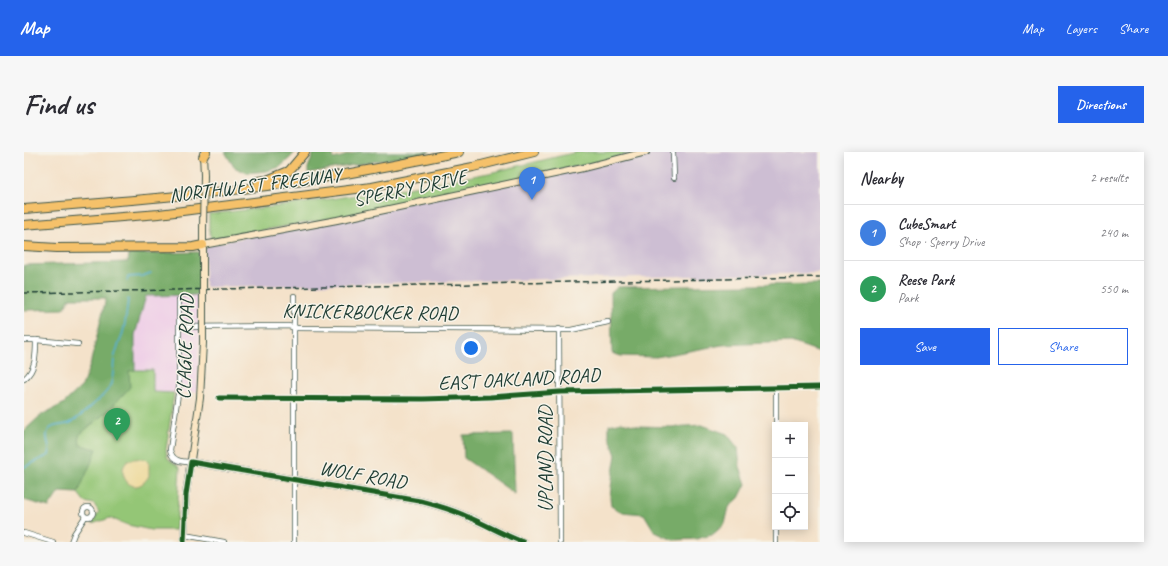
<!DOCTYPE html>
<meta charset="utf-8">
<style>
body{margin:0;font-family:Caveat,sans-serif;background:#f7f7f7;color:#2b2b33}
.controls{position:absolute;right:12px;bottom:12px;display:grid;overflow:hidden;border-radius:0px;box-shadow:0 2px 10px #0003}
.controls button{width:36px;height:36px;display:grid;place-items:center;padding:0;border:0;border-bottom:1px solid #e1e1e2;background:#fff;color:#2b2b33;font:20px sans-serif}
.you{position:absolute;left:447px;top:196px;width:14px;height:14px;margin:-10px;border:3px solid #fff;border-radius:50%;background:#1a73e8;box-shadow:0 0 0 6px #1a73e833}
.badge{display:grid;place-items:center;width:26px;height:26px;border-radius:50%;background:#2563eb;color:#fff;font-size:13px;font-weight:700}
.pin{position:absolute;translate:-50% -33px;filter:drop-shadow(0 1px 2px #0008)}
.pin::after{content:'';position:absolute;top:21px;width:14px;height:12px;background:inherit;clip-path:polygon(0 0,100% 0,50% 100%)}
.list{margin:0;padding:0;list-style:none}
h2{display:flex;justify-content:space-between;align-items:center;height:52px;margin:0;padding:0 16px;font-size:17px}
h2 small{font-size:13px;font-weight:400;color:#7c7c81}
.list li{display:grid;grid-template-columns:26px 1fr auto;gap:12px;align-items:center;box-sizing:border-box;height:56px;padding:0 16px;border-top:1px solid #e1e1e2}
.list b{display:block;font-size:15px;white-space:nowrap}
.list p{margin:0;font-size:13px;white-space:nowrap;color:#7c7c81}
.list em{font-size:13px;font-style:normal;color:#7c7c81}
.actions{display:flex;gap:8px;padding:12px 16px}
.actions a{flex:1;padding:9px 0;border:1px solid #2563eb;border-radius:0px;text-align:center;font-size:14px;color:#2563eb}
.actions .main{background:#2563eb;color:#fff}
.icon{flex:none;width:22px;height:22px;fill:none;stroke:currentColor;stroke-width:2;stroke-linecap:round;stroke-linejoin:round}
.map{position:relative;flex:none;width:796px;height:390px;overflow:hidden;border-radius:0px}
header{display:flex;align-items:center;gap:24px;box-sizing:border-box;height:56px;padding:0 20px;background:#2563eb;color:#fff}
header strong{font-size:19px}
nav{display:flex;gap:22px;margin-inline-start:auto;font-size:14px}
.intro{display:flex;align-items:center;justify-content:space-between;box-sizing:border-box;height:96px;padding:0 24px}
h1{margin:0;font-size:28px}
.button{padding:10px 18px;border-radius:0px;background:#2563eb;color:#fff;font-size:14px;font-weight:700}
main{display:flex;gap:24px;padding:0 24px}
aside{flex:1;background:#fff;border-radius:0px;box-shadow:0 2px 10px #0003}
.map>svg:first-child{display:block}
</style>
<header>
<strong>Map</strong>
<nav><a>Map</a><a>Layers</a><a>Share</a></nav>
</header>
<div class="intro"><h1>Find us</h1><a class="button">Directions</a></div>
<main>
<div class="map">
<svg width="796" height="390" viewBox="0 0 796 390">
<rect width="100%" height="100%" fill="#f7f3e8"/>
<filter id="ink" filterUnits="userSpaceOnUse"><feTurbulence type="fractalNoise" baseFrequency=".025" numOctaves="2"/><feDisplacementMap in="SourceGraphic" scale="8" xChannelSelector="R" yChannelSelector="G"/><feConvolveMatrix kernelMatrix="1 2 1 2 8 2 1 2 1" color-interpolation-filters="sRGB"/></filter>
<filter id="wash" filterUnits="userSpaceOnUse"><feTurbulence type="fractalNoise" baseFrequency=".012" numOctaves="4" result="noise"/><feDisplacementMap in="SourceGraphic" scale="16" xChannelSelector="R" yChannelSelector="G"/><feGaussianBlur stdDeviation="0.9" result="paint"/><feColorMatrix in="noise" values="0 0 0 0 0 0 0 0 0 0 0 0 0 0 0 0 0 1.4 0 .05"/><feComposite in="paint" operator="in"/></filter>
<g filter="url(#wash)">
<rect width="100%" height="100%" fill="#f4e2ca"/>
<path fill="#efd0e7" d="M177,143L173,240L129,241V218H111V183L122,144Z"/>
<path fill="#cdbed3" d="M609,0H796V121L181,135V94L583,8Z"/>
<g fill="#94c676" stroke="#5a8255">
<path d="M553,0H609L583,8L315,65L187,87L185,76V62L266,53L332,43L356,41L465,21Z"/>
<path d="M105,218H129V240L150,241L142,298C143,311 148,308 156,316L152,378H127L104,373L86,366L68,372L75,360L70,352L61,350L46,331L21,313Z"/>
</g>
<g fill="#77ab67" stroke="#4b744e">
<path d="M201,0H271L266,6L256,15L243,19L223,21L210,15Z"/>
<path d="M290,0H308L310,7L334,0H406L284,21V16Z"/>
<path d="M175,100L177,143L122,144L111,183V218L105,219L106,235L85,258L55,283L56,293L73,297L54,341L35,340L25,355L0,348V279L17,263L39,252L58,234L66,213L82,146H46L40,157L0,158V113L104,110L105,102Z"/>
<path d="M796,132V200L767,190L698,193L632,205L597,204L588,201L587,141L594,135Z"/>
<path d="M597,270L614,274L647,275L678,273L703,282L714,296L716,315L722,332L715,346L705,355L701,372L688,383L672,387L649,388L631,380L620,362L597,360L587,354L586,345L588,327L592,303L585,284V273Z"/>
<path d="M489,282L491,342L440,306L439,283Z"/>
</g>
<path fill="#eeda9e" stroke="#868c69" d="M122,307L125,310V324C108,351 88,316 106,308C110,306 117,307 122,307Z"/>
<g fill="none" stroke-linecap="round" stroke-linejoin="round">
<g stroke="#54afd2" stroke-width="1.5">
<path d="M103,129L104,125L118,124L127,121"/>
<path d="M0,315L25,303C27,296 22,289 23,282C25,271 40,274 46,271C54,267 81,243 85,236C91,226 88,214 91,203C93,195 97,188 99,180C102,169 103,158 104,147"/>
</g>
</g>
</g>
<g filter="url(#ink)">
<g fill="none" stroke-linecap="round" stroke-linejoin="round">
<g stroke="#3f564a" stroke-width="6">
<g id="street">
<path d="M649,0L650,26"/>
<path d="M155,148V235L146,298C148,309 157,310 167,310"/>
<path d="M155,175L264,174L273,176L547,178L584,170"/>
<path d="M535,177L536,390"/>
<path d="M0,188H12L54,192"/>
<path d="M0,227C12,218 12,202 12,188"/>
<path d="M195,246L399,247L466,245L536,240L796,235"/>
<path d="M752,273V236"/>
<circle cx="64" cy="360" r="5"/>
<path d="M752,375V390"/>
<path d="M0,381L29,390"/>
<path d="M160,383L200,390"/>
<path d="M47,390L50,382L61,365"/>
<path d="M270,390V144"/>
</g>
</g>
<g stroke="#3f564a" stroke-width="8">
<g id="secondary">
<path d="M179,2L180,23"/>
<path d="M179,76V120"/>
<path d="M179,93L313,68L559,16L622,0"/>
<path d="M167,310L396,349C412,353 429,358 444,365C463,373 480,383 499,390"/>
<path d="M160,390L162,342L176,246L179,191"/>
</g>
</g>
<g stroke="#3f564a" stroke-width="10">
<g id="highway">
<path d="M179,5L182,0"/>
<path d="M234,29L243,28L265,19L281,0"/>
<path d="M0,57C97,49 196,42 292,27C340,19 388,10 435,0"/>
<path d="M0,73L135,62L348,35L449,15L510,0"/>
<path d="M0,94L33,96L169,95L179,93"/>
</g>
</g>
<use href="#street" stroke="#fff" stroke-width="4.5"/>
<use href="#secondary" stroke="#fbe6c4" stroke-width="6"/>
<use href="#highway" stroke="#f5c16b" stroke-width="8"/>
<path stroke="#1f3d34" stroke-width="1.5" stroke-dasharray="6 3" stroke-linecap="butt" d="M0,141L796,125"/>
<g stroke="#3f564a" stroke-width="8" stroke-linecap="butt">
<g id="secondary-bridge">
<path d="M179,76L180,23"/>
<path d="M179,191V120"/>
</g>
</g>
<use href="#secondary-bridge" stroke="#fbe6c4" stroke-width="6"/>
<g stroke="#f7f3e8" stroke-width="8">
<g id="cycleway">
<path d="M195,246L399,247L466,245L536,240L796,235"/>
<path d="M160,390L162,342L167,310L396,349C412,353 429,358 444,365C463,373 480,383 499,390"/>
</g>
</g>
<use href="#cycleway" stroke="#1b5e20" stroke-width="5"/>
</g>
</g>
<g text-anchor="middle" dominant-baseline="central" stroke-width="3" stroke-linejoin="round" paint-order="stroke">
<g font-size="20" fill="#1f3d34" stroke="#f7f3e8">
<text transform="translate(231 33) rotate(-7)">NORTHWEST FREEWAY</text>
<text transform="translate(386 36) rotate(-12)">SPERRY DRIVE</text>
<text transform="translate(346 160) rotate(1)">KNICKERBOCKER ROAD</text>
<text transform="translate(161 195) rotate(-88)">CLAGUE ROAD</text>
<text transform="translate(495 227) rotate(-3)">EAST OAKLAND ROAD</text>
<text transform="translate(521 307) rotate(-90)">UPLAND ROAD</text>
<text transform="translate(339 323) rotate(10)">WOLF ROAD</text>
</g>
</g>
</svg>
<div class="controls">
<button>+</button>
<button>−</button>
<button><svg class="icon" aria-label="locate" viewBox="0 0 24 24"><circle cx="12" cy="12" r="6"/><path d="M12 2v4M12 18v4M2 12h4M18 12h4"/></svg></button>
</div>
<div class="you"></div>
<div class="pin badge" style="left:508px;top:48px;background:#3f7fe0">1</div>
<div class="pin badge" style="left:93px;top:289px;background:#2e9e5b">2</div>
</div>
<aside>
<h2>Nearby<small>2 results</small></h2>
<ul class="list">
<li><span class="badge" style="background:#3f7fe0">1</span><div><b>CubeSmart</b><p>Shop · Sperry Drive</p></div><em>240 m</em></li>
<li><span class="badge" style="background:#2e9e5b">2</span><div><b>Reese Park</b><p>Park</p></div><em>550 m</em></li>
</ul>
<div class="actions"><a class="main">Save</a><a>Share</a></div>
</aside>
</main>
